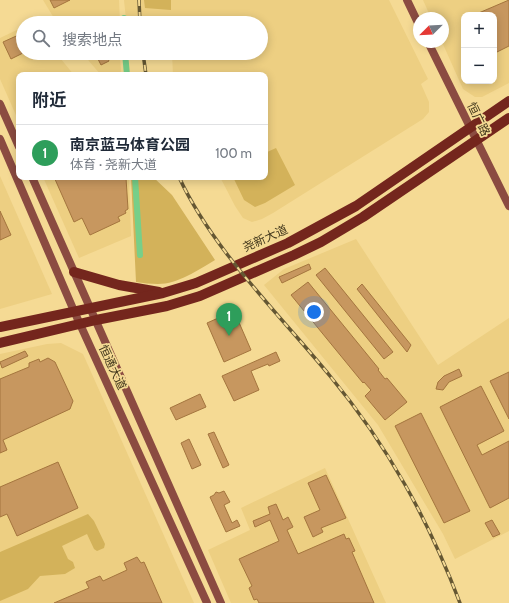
<!DOCTYPE html>
<html lang="zh">
<meta charset="utf-8">
<style>
body{margin:0;font-family:Cabin,"Noto Sans SC",sans-serif;background:#f6f6f7;color:#1f2937}
.controls{position:absolute;right:12px;top:12px;display:grid;overflow:hidden;border-radius:8px;box-shadow:0 2px 10px #0003}
.controls button{width:36px;height:36px;display:grid;place-items:center;padding:0;border:0;border-bottom:1px solid #e0e1e3;background:#fff;color:#1f2937;font:20px sans-serif}
.compass{position:absolute;left:413px;top:12px;width:36px;height:36px;border-radius:50%;background:#fff;box-shadow:0 2px 10px #0003;rotate:246deg}
.you{position:absolute;left:314px;top:312px;width:14px;height:14px;margin:-10px;border:3px solid #fff;border-radius:50%;background:#1a73e8;box-shadow:0 0 0 6px #1a73e833}
.badge{display:grid;place-items:center;width:26px;height:26px;border-radius:50%;background:#364dbf;color:#fff;font-size:13px;font-weight:700}
.pin{position:absolute;translate:-50% -33px;filter:drop-shadow(0 1px 2px #0008)}
.pin::after{content:'';position:absolute;top:21px;width:14px;height:12px;background:inherit;clip-path:polygon(0 0,100% 0,50% 100%)}
.list{margin:0;padding:0;list-style:none}
h2{display:flex;justify-content:space-between;align-items:center;height:52px;margin:0;padding:0 16px;font-size:17px}
h2 small{font-size:13px;font-weight:400;color:#747a83}
.list li{display:grid;grid-template-columns:26px 1fr auto;gap:12px;align-items:center;box-sizing:border-box;height:56px;padding:0 16px;border-top:1px solid #e0e1e3}
.list b{display:block;font-size:15px;white-space:nowrap}
.list p{margin:0;font-size:13px;white-space:nowrap;color:#747a83}
.list em{font-size:13px;font-style:normal;color:#747a83}
.icon{flex:none;width:22px;height:22px;fill:none;stroke:currentColor;stroke-width:2;stroke-linecap:round;stroke-linejoin:round}
.map{position:relative;flex:none;width:509px;height:603px;overflow:hidden}
.search{position:absolute;background:#fff;box-shadow:0 2px 10px #0003;left:16px;top:16px;width:252px;height:44px;display:flex;align-items:center;gap:10px;box-sizing:border-box;padding:0 14px;border-radius:22px;color:#747a83;font-size:15px}
.panel{position:absolute;background:#fff;box-shadow:0 2px 10px #0003;left:16px;top:72px;width:252px;height:108px;border-radius:8px}
.map>svg:first-child{display:block}
</style>
<div class="map">
<svg width="509" height="603" viewBox="0 0 509 603">
<rect width="100%" height="100%" fill="#f5da94"/>
<g fill="#edcf82" fill-rule="evenodd">
<path d="M43,0H119L120,23H57Z"/>
<path d="M124,0H389L428,79L421,84L429,102V112L423,119L273,213L262,219L252,222L243,218L235,206L220,177H265V75H173L172,53H261V23H173V21L126,19Z"/>
<path d="M423,0H509V83L482,97H475L463,89L442,42L443,18H431ZM464,15H494V81H464Z"/>
<path d="M23,27V53H56L74,75H19V122L0,79V38Z"/>
<path d="M82,53H120L121,75H101Z"/>
<path d="M0,176L52,294L0,309Z"/>
<path d="M43,177H129L131,236L79,258Z"/>
<path d="M356,239L438,365L509,318V531L455,559L443,534L378,425L264,285L284,269Z"/>
<path d="M61,343L83,354L194,603H0V354L47,344Z"/>
<path d="M325,468L386,603H231L208,550L250,530L241,508Z"/>
</g>
<g fill="#d3b25a">
<path d="M144,0H171V10L145,8Z"/>
<path d="M276,148L295,185L265,203L255,207L244,200L233,177H265V153Z"/>
<path d="M131,177H153L172,195L215,260C198,270 178,284 158,284C151,284 143,283 136,282Z"/>
<path d="M88,514L94,521L105,544L104,548L97,551L94,549L87,534L62,546L68,559L73,562L75,568L65,574L40,576L28,589L0,601V552Z"/>
</g>
<g fill="none" stroke-linecap="round" stroke-linejoin="round">
<g stroke="#77cf89" stroke-width="6">
<path d="M124,18V23"/>
<path d="M125,53L127,75"/>
<path d="M135,177L140,255"/>
</g>
</g>
<g fill="#c7975f" stroke="#a4753e">
<path d="M50,0H70L54,8Z"/>
<path d="M509,0V46L497,52L494,46V15H474Z"/>
<path d="M23,33V53L11,59L3,42Z"/>
<path d="M95,53H105L109,61L101,65Z"/>
<path d="M54,177H123L124,179L126,178L128,209L125,211L126,213L118,217L120,221L90,235L82,218L74,222Z"/>
<path d="M0,211L11,235L0,240Z"/>
<path d="M309,264L311,269L282,283L279,277Z"/>
<path d="M325,268L393,352L384,359L316,275Z"/>
<path d="M308,282L379,369L378,370L385,379L387,378L407,402L385,420L365,396L371,390L364,382L363,383L291,295Z"/>
<path d="M362,284L411,345L407,352L357,289Z"/>
<path d="M234,311L251,350L224,362L207,323Z"/>
<path d="M25,351L28,356L2,368L0,362Z"/>
<path d="M276,352L280,361L269,366L268,364L251,371L259,390L234,401L222,376Z"/>
<path d="M48,358L55,362L73,401L70,409L3,440L7,450L0,453V379L29,367V363L39,359L40,362Z"/>
<path d="M459,369L462,376L449,382L443,390L436,389L438,382L444,376Z"/>
<path d="M509,372V419L490,381Z"/>
<path d="M481,386L504,431L477,445L482,455L509,441V498L490,508L440,407Z"/>
<path d="M200,394L206,407L176,420L170,408Z"/>
<path d="M421,413L470,511L444,523L395,426Z"/>
<path d="M214,432L229,465L223,468L208,434Z"/>
<path d="M189,439L201,465L192,469L181,443Z"/>
<path d="M58,462L78,508L17,536L7,514L0,517V487Z"/>
<path d="M326,475L346,518L321,528L323,532L313,537L304,517L320,510L308,483Z"/>
<path d="M224,491L230,502L224,505L232,523L237,520L240,526L226,532L210,497L214,495L216,492L219,493Z"/>
<path d="M276,504L283,520L288,517L293,527L287,530L298,554L344,534L346,539L349,538L355,551L352,552L374,603H259L257,599L254,600L249,588L252,586L239,559L279,541L270,520L255,527L253,521L270,514L268,507Z"/>
<path d="M492,520L500,534L493,537L485,523Z"/>
<path d="M137,557L141,563L144,562L162,603H54L89,588L86,582L100,576L103,581L127,570L124,563Z"/>
</g>
<g fill="none" stroke-linecap="round" stroke-linejoin="round">
<g stroke="#8b4b41" stroke-width="8">
<path d="M407,0L419,25"/>
<path d="M428,42L509,206"/>
<path d="M0,104L19,147"/>
<path d="M0,139L74,311L207,603"/>
<path d="M32,177L221,603"/>
</g>
<g stroke="#74261d" stroke-width="10">
<path d="M74,272L119,285L159,292"/>
<path d="M0,327L163,293L196,283L288,243L356,206L509,101"/>
<path d="M0,343L96,320L167,306L200,296L294,255L321,242L363,217L509,118"/>
</g>
<g stroke="#655733" stroke-width="3.5">
<g id="rail">
<path d="M139,0L140,23"/>
<path d="M143,53L146,75"/>
<path d="M179,177C212,249 280,315 330,376C388,446 428,519 460,603"/>
</g>
</g>
<use href="#rail" stroke="#f5da94" stroke-width="2" stroke-dasharray="6" stroke-linecap="butt"/>
</g>
<g text-anchor="middle" dominant-baseline="central" stroke-width="3.5" stroke-linejoin="round" paint-order="stroke">
<g font-size="12" fill="#44391d" stroke="#f5da94">
<text transform="translate(479 119) rotate(64)">恒广路</text>
<text transform="translate(265 238) rotate(-24)">尧新大道</text>
<text transform="translate(113 367) rotate(65)">恒通大道</text>
</g>
</g>
</svg>
<div class="controls">
<button>+</button>
<button>−</button>
</div>
<svg class="compass" viewBox="-18 -18 36 36"><path d="M0-13l5 13h-10z" fill="#e53935"/><path d="M0 13l5-13h-10z" fill="#747a83"/></svg>
<div class="you"></div>
<div class="pin badge" style="left:229px;top:336px;background:#2e9e5b">1</div>
<div class="search"><svg class="icon" aria-label="search" viewBox="0 0 24 24"><circle cx="10" cy="10" r="6"/><path d="M15 15l6 6"/></svg>搜索地点</div>
<section class="panel">
<h2>附近<small></small></h2>
<ul class="list">
<li><span class="badge" style="background:#2e9e5b">1</span><div><b>南京蓝马体育公园</b><p>体育 · 尧新大道</p></div><em>100 m</em></li>
</ul>
</section>
</div>
